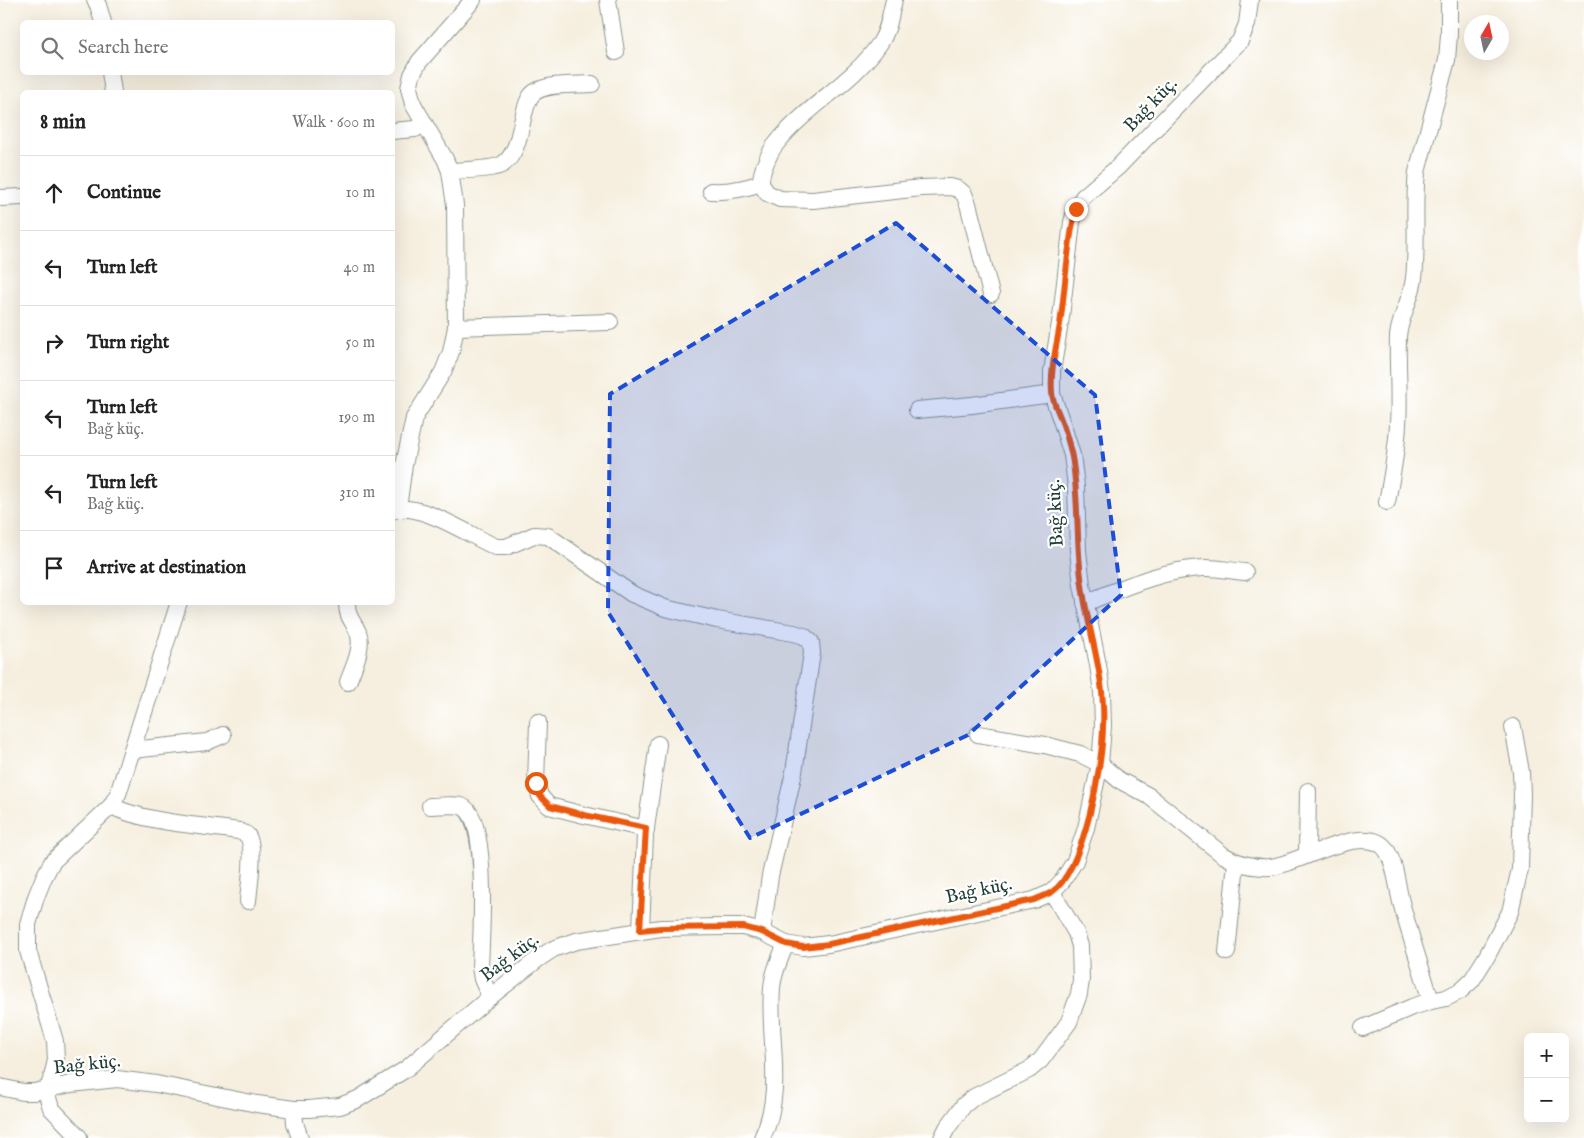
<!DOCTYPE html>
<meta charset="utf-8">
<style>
body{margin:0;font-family:"IM FELL English",serif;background:#f2f2f2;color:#222}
.controls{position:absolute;right:15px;bottom:15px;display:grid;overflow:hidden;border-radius:8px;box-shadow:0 5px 20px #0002}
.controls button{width:45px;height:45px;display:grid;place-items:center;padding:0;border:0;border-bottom:1px solid #e0e0e0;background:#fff;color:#222;font:25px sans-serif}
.compass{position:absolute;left:1464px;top:15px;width:45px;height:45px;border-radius:50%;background:#fff;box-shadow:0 5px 20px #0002;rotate:9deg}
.stop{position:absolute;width:15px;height:15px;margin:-11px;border:4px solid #ea580c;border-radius:50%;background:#fff}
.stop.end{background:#ea580c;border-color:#fff;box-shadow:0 1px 5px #0008}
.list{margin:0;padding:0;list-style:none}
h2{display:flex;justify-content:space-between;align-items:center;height:65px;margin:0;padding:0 20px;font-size:21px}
h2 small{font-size:16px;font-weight:400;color:#767676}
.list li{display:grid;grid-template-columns:32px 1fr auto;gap:15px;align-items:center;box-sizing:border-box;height:75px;padding:0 20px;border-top:1px solid #e0e0e0}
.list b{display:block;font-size:19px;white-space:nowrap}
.list p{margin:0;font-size:16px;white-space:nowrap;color:#767676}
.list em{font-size:16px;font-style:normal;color:#767676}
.icon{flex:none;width:28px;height:28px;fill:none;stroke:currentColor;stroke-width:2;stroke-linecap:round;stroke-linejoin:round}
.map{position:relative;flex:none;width:1584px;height:1138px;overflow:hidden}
.search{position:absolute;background:#fff;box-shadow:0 5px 20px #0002;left:20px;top:20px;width:375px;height:55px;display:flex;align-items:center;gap:12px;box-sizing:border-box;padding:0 18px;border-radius:8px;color:#767676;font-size:19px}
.panel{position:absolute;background:#fff;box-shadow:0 5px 20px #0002;left:20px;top:90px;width:375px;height:515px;border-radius:8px}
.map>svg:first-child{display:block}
</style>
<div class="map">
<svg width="1584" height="1138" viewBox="0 0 1584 1138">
<rect width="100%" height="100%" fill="#fff"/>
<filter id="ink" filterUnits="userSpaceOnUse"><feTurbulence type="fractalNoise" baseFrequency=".02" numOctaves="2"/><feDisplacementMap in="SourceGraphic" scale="10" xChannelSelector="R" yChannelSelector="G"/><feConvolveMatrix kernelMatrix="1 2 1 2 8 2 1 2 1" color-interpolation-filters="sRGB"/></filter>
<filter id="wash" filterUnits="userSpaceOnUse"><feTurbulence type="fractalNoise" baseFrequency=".0096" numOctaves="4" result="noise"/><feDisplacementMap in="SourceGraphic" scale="20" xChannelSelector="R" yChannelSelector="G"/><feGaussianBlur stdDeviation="1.12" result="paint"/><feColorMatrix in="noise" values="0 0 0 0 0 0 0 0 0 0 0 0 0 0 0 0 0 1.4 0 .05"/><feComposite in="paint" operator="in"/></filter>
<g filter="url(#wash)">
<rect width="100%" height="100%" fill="#f6efdf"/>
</g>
<g filter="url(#ink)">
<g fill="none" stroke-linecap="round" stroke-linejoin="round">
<g stroke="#8a968a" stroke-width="18">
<g id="street">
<path d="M95,0L98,5L103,22"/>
<path d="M608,0L616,52"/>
<path d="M894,0C890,15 889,30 880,43C853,83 806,106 776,144C770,151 760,173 761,183C762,186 765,190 767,193L780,199L813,200L921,188L950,187L958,189L964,194L968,204L991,294"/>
<path d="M110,72L113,92"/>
<path d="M392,131L415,129L424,124"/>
<path d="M450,171C461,170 494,170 503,164C525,149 519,102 535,92C548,83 577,85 592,84"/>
<path d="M711,191C730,192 744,189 761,183"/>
<path d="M0,198L22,197"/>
<path d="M456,327L610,322"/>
<path d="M917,410L972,405L1052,394"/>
<path d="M1387,502C1392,476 1397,450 1398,424C1400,395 1397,365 1398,336C1400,316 1412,298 1414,278C1418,243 1413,207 1417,172L1447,60L1449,35V0"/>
<path d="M398,508L404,465L414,418L443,372L451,352L456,327L455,205L450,171L445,159L413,104L409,88L412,75L419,62L473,0"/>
<path d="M392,511C417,499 472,537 496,547H506L534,535L548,536L632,594L665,608L717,620L794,633L804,636L811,642L812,653L794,772L770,876L762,932"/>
<path d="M347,602C347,618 352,619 358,632C364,647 353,668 348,682"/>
<path d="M1085,603C1123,588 1161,570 1203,568C1217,567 1231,571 1245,572"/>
<path d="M538,722L536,783L540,796L549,806L584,815L646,829"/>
<path d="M978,734L1045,745L1080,754L1100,764L1119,780L1149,796L1223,855C1238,864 1252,868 1270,867C1295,866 1368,819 1387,851C1396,866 1397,886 1401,902C1410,935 1421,968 1431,1001L1446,998L1460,991L1472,980L1487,956L1510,912L1520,869L1522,794L1521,772L1513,727"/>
<path d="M132,750L207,742L223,735"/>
<path d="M111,806C147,823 200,825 239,831C242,833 245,833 247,835C256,846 249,887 248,901"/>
<path d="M430,806C438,806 454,804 461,806C490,815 481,940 480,967L482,979L490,997"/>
<path d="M1307,854L1308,791"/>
<path d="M641,930L645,835L658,744"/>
<path d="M1227,952L1236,863"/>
<path d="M1363,1028L1412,1007L1431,1001"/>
<path d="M0,1087L23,1092H34L71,1084L117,1079L156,1084L257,1104L294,1109H309L340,1106L358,1099L406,1069L490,997L538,959L553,949L576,941L661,928L723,927H743L762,932L786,944L803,947L829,944L1034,900L1052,892L1063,880L1075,861L1086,828L1100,764L1103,726L1102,692L1098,665L1082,585L1078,551L1076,486L1072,455L1063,426L1052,394V371L1061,317L1072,222L1076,209L1083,197L1118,167L1240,41L1247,24L1250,0"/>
<path d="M294,1109L295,1123L300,1138"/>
<path d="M79,1137L51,1108L48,1098V1089L52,1077L56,1060L55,1041L28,951V924L36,897L44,877L52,862L111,806L118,794L179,602"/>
<path d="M762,1138C785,1091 768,1039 772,988C773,973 780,958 786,944"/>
<path d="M942,1138L947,1128L964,1105L974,1097L1029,1070L1041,1060L1069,1022L1079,994L1081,980L1080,946L1076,933L1052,892"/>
</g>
</g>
<use href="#street" stroke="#fff" stroke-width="16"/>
</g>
</g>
<g fill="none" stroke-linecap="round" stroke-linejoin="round" filter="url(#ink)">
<path stroke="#ea580c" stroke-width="6" d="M536,783L540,796L550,806L584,815L646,828L640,930L661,928L743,927L762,932L786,944L803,947L829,944L1034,900C1040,897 1047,895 1052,892C1084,870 1103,764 1103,726C1104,715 1103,703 1102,692C1098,653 1085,616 1081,577C1076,537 1079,496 1072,457C1069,443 1065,429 1060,417C1057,409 1052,400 1052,392C1050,366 1058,342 1061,317C1066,281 1067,244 1076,209"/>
</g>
<path fill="#1d4ed8" fill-opacity="0.2" stroke="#1d4ed8" stroke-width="4" stroke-dasharray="10 6" stroke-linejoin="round" d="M896,223L1095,395L1121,595L968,735L750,838L608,612L610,394Z"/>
<g text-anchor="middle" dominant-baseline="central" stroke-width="4.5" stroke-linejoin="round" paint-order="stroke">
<g font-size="19" fill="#1f3d34" stroke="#fff">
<text transform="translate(1151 105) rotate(-46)">Bağ küç.</text>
<text transform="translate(1056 513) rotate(-93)">Bağ küç.</text>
<text transform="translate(979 891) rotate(-12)">Bağ küç.</text>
<text transform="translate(510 958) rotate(-37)">Bağ küç.</text>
<text transform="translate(87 1065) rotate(-6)">Bağ küç.</text>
</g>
</g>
</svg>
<div class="controls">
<button>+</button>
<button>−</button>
</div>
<svg class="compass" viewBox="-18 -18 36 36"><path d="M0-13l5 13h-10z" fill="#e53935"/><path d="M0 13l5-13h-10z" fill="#767676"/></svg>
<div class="stop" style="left:536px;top:783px"></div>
<div class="stop end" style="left:1076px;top:209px"></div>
<div class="search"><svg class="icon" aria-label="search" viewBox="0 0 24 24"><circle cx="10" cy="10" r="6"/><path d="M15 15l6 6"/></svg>Search here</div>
<section class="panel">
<h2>8 min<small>Walk · 600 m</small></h2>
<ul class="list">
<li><svg class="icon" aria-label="ahead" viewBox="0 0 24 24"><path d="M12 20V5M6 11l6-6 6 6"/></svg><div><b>Continue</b></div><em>10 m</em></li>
<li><svg class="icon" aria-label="left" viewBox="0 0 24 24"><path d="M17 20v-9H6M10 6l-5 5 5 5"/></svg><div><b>Turn left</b></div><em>40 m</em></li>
<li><svg class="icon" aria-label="right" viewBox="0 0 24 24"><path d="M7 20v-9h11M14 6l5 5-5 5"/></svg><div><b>Turn right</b></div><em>50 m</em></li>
<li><svg class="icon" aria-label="left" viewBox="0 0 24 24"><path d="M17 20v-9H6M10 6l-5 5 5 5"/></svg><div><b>Turn left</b><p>Bağ küç.</p></div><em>190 m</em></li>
<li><svg class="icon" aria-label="left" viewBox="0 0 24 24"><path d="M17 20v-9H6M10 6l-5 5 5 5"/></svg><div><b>Turn left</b><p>Bağ küç.</p></div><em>310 m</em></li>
<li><svg class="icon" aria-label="arrive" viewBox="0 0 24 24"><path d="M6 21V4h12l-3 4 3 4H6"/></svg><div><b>Arrive at destination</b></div></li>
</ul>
</section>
</div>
